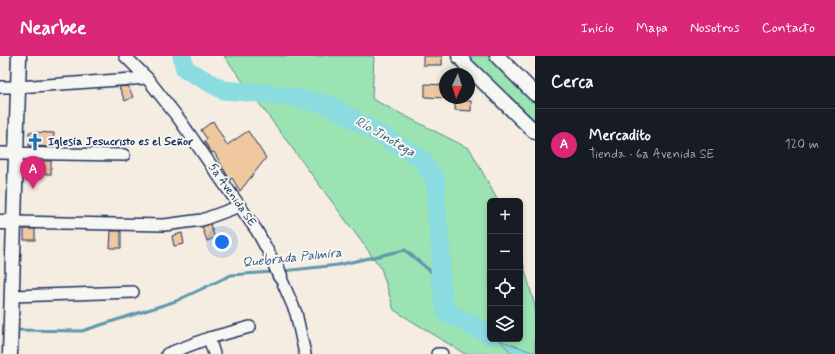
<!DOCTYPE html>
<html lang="es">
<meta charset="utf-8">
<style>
body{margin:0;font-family:Mynerve,sans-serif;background:#242831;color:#f1f3f6}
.controls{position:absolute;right:12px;bottom:12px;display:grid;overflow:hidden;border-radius:6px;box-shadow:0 2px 6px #0003}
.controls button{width:36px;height:36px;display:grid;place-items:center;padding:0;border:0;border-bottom:1px solid #363941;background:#171b24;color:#f1f3f6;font:20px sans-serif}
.compass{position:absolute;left:439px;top:12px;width:36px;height:36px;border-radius:50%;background:#171b24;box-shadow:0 2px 6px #0003;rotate:184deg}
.you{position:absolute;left:222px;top:186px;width:14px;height:14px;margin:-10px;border:3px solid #fff;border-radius:50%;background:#1a73e8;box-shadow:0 0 0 6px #1a73e833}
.badge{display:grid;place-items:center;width:26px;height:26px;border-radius:50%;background:#db2777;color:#fff;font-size:13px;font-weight:700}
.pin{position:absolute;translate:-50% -33px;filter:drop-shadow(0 1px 2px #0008)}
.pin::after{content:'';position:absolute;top:21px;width:14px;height:12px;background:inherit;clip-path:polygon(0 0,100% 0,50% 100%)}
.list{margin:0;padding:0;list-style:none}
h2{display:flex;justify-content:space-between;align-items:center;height:52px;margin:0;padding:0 16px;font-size:17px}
h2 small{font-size:13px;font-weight:400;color:#9ea1a6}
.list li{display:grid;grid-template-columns:26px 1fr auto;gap:12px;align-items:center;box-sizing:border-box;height:72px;padding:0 16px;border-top:1px solid #363941}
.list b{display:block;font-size:15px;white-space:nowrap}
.list p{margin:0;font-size:13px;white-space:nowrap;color:#9ea1a6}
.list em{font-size:13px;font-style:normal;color:#9ea1a6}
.icon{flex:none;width:22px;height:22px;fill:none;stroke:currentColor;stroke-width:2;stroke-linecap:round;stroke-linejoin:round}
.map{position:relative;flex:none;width:535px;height:298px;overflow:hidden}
header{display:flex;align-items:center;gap:24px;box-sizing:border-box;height:56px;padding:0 20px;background:#db2777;color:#fff}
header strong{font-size:19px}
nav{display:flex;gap:22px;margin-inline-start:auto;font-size:14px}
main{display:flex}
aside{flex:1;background:#171b24}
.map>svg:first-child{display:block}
</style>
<header>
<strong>Nearbee</strong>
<nav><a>Inicio</a><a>Mapa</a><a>Nosotros</a><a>Contacto</a></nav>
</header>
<main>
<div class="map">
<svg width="535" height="298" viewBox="0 0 535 298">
<rect width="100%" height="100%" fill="#f5ede2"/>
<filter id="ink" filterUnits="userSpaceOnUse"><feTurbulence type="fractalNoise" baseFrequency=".025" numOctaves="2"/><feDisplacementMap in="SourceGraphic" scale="8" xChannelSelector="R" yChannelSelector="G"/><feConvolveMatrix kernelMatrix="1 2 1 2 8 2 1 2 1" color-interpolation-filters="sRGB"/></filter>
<g filter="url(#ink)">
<g fill="#9be3b2" stroke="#5b8988">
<path d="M224,0H374L372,43L470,93L498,145H490V283H520V196L535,250V298H465L394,254L381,212Z"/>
<path d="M466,0H488L535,46V68Z"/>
</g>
<path fill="#8adce0" stroke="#5e97ac" d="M499,284L535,297V298H513Z"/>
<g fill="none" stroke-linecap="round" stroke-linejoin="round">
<g stroke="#5e97ac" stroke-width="3">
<path d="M283,215L338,209L405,194L440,223"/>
<path d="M14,274L82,275L176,245L231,219L273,216"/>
</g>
<path stroke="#8adce0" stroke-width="19" d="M182,0L185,13L223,34L280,39L329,49L421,102L436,125L437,162L441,194L440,223L446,256L490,279"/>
</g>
<g fill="#f0c8a0" stroke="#1b2f5e">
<rect x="423" y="0" width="19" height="9"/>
<path d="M425,28L445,29V42L425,41Z"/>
<path d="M128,30L133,41L125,45L119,31Z"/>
<path d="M455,45H471V55L455,54Z"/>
<path d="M213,65L227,89L248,75L266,102L240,135L232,122L230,124L214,96L212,97L204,85L207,83L201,74Z"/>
<path d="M29,76L54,77L53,91L29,90Z"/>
<rect x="25" y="105" width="26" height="13"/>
<path d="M210,168L215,182L207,185L202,171Z"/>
<rect x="24" y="173" width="11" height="11"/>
<path d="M111,175H121V192H110Z"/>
<path d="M182,177L184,188L174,190L172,180Z"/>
</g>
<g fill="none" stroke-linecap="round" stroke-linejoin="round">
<g stroke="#1b2f5e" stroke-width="14">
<g id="minor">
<path d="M125,0L147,22L179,63L257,175L276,210"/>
<path d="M0,31H18L147,22"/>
<path d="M0,97L124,99"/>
<path d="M14,166L164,169L202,164L240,150"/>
<path d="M280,220L296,257L305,298"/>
<path d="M12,240L133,236"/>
<path d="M209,282L214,298"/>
<path d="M167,298L209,282L250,271"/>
<path d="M437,298H442"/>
</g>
</g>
<g stroke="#1b2f5e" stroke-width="17">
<g id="tertiary">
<path d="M459,0L467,10L535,76"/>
<path d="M497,0L535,38"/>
<path d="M0,166H14"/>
<path d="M276,210L280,220"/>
<path d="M10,298L19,0"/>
</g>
</g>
<use href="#minor" stroke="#f6f6f2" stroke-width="11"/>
<use href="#tertiary" stroke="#f6f6f2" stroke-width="14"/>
</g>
</g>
<defs>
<g id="church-bare" transform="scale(1.38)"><path d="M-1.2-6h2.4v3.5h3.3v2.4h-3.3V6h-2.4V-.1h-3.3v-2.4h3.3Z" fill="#1f6fb2" stroke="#f6f6f2" stroke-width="2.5" paint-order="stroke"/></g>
</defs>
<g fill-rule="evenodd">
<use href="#church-bare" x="35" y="86"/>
</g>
<g text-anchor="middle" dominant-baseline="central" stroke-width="4" stroke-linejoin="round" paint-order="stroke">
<g font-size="12" font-weight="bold" fill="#1b2f5e" stroke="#f6f6f2" text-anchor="start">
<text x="48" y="86">Iglesia Jesucristo es el Señor</text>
</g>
<g font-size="12" fill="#1b2f5e" stroke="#f6f6f2">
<text transform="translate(232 139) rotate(55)">5a Avenida SE</text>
</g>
<g font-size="13" font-style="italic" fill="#375a7e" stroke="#f6f6f2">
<text transform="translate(385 81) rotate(30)">Río Jinotega</text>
<text transform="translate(292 202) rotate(-6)">Quebrada Palmira</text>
</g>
</g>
</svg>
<div class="controls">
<button>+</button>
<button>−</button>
<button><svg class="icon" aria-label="locate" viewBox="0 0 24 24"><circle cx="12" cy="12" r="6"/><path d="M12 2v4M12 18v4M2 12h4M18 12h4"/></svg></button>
<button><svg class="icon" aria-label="layers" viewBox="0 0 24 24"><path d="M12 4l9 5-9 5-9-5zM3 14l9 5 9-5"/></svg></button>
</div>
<svg class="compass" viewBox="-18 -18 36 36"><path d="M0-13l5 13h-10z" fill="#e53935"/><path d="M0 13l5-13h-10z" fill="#9ea1a6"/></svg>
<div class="you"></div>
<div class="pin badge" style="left:33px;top:133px">A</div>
</div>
<aside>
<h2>Cerca<small></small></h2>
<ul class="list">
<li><span class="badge">A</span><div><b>Mercadito</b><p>Tienda · 6a Avenida SE</p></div><em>120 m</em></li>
</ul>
</aside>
</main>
